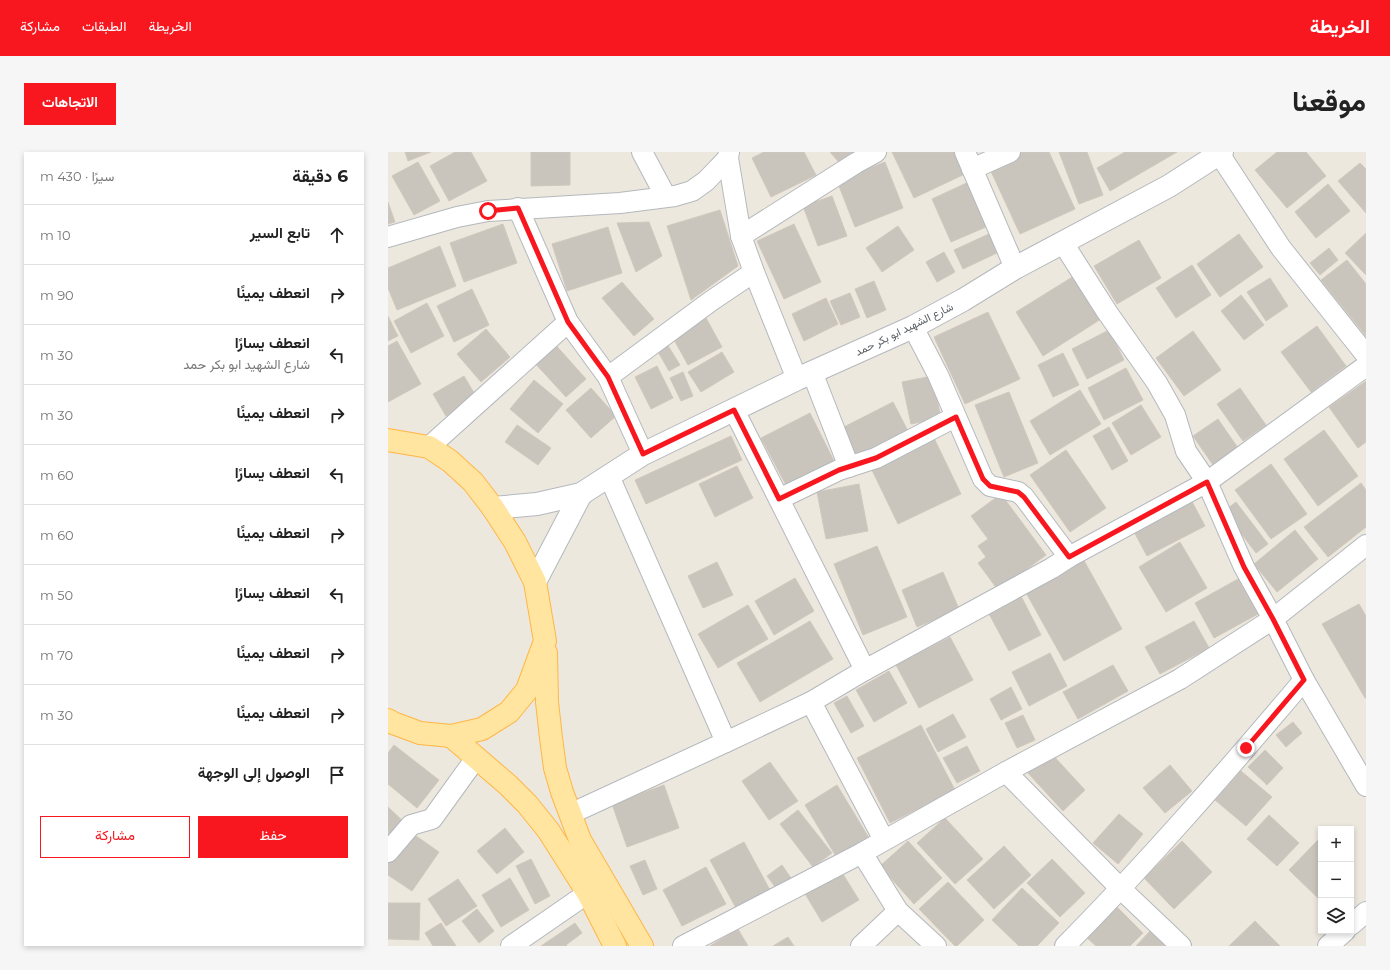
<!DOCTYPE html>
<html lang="ar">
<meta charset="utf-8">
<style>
body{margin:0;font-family:Montserrat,Vazirmatn,sans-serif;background:#f6f6f6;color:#222;direction:rtl}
.controls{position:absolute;right:12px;bottom:12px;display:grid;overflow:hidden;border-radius:0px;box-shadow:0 2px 6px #0003}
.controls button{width:36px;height:36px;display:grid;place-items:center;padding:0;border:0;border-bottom:1px solid #e0e0e0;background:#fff;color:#222;font:20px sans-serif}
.stop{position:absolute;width:12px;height:12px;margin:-9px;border:3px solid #f9171f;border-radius:50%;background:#fff}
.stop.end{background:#f9171f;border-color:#fff;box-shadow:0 1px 4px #0008}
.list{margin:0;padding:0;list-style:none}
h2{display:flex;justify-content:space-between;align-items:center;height:52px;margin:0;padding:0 16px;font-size:17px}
h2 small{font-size:13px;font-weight:400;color:#767676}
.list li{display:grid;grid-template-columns:26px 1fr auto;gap:12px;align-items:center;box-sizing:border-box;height:60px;padding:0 16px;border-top:1px solid #e0e0e0}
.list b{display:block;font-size:15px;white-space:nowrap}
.list p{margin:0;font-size:13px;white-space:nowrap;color:#767676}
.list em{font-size:13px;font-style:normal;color:#767676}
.actions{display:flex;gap:8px;padding:12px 16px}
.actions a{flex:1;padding:9px 0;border:1px solid #f9171f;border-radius:0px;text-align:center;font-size:14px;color:#f9171f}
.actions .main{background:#f9171f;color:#fff}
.icon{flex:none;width:22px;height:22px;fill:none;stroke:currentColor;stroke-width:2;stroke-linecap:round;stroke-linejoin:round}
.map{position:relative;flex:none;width:978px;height:794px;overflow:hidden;direction:ltr;border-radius:0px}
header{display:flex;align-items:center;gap:24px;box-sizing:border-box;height:56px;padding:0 20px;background:#f9171f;color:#fff}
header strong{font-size:19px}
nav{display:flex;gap:22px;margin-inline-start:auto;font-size:14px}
.intro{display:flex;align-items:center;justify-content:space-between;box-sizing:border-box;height:96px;padding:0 24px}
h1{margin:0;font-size:28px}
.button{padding:10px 18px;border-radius:0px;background:#f9171f;color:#fff;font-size:14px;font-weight:700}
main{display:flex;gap:24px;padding:0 24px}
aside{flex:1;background:#fff;border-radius:0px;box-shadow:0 2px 6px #0003}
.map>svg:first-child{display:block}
</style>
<header>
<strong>الخريطة</strong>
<nav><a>الخريطة</a><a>الطبقات</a><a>مشاركة</a></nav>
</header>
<div class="intro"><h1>موقعنا</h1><a class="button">الاتجاهات</a></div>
<main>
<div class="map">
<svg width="978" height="794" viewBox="0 0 978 794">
<rect width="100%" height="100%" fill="#ede8de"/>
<g fill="#c9c5bd" stroke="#d1c8bc">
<path d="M17,0H43L20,9Z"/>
<path d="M67,0H83L99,29L61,49L42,14Z"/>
<path d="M143,0H182V33L143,34Z"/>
<path d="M376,0H416L428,23L383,45L364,6Z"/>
<path d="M442,0H470L454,14Z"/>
<path d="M504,0H571L581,20L526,46Z"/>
<path d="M635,0H661L687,57L632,82L601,15Z"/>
<path d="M671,0H699L715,43L691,52Z"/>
<path d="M737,0H789L722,39L709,16Z"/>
<path d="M889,0H918L938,24L899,56L867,18Z"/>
<path d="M30,10L52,49L26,63L4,24Z"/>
<path d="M497,10L515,56L467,75L449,29Z"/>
<path d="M972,11L978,17V61L950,29Z"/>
<path d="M585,28L605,72L563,90L544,47Z"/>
<path d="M940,32L962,59L928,86L907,60Z"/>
<path d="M444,44L459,84L430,94L415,54Z"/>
<path d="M0,50L7,70L0,72Z"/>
<path d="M332,58L350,114L303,148L279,74Z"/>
<path d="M261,70L274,104L248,120L229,71Z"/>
<path d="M115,72L129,111L76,130L62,91Z"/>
<path d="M406,72L433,130L396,147L369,89Z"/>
<path d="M510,74L526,98L494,120L478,96Z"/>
<path d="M220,75L234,121L179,139L164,92Z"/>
<path d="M603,81L611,100L575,117L566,98Z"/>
<path d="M978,81V123L957,101Z"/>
<path d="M851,82L875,115L832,145L809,112Z"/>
<path d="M751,88L773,126L729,152L706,114Z"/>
<path d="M52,94L68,134L9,158L0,136V116Z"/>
<path d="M941,96L950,108L932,123L922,111Z"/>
<path d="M556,100L567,120L549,130L538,110Z"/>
<path d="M959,108L978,132V184L933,128Z"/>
<path d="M804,113L823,143L788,166L768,136Z"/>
<path d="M686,124L713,167L655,204L628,160Z"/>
<path d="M882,126L900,154L878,169L859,140Z"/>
<path d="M486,129L498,158L479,166L467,137Z"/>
<path d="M234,130L266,167L246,184L214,146Z"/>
<path d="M84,137L101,173L66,190L49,154Z"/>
<path d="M462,141L472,165L453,173L442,149Z"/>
<path d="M853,143L876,173L856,188L833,159Z"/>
<path d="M438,146L450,172L416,189L404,162Z"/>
<path d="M39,151L56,184L23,201L6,169Z"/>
<path d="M600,160L632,227L577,252L546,185Z"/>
<path d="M0,164L10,184L0,189Z"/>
<path d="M318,166L334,195L300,213L284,184Z"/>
<path d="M929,174L958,214L923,240L893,200Z"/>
<path d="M98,177L122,205L93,230L69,202Z"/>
<path d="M721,178L736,208L699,227L684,197Z"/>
<path d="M805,179L833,218L796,244L768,206Z"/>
<path d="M9,189L33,232L0,250V194Z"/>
<path d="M165,190L198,227L178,245L144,208Z"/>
<path d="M279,192L292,213L281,219L269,198Z"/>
<path d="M334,200L346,220L313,240L300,220Z"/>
<path d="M675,201L691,233L665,245L650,213Z"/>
<path d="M269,214L285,246L263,257L247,225Z"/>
<path d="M738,216L755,248L716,268L700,236Z"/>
<path d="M295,220L305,244L293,249L282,226Z"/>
<path d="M76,224L89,246L58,264L45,242Z"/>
<path d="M544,224L553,266L523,272L514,230Z"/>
<path d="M146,228L175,252L150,281L122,257Z"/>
<path d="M978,229V290L970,296L941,255Z"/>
<path d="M203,236L228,264L203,286L178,258Z"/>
<path d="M852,236L878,273L855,289L829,252Z"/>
<path d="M692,238L713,272L662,303L642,269Z"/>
<path d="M621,240L650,311L616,325L587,253Z"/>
<path d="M505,250L522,283L469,310L452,277Z"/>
<path d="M753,253L773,285L743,303L724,271Z"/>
<path d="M422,261L447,311L399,335L373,286Z"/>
<path d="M830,267L850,296L825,313L805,284Z"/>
<path d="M129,273L163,296L150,313L117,290Z"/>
<path d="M721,275L740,309L724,318L705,284Z"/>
<path d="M936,278L970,324L930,354L896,307Z"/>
<path d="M343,284L354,308L258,352L247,328Z"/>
<path d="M545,284L573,342L510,372L482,314Z"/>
<path d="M678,298L718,356L682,380L642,323Z"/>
<path d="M883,312L919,362L883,387L847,338Z"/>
<path d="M349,314L365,346L327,365L311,332Z"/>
<path d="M973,331L978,338V375L940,405L916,375Z"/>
<path d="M471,332L480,379L438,387L429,340Z"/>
<path d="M613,342L658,403L610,438L590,411L598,405L590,394L600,387L583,364Z"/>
<path d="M801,344L817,374L759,404L743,374Z"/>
<path d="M848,350L880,392L868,401L836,359Z"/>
<path d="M907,378L930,407L889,440L866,412Z"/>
<path d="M792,390L819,436L778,460L751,415Z"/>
<path d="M489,394L519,465L475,483L446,412Z"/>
<path d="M694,405L734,477L676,509L636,437Z"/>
<path d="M329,410L345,443L315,456L300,424Z"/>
<path d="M555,420L571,457L529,475L514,438Z"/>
<path d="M407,426L426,459L386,483L367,449Z"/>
<path d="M850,427L870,462L826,486L807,451Z"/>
<path d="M633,444L653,483L621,499L600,460Z"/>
<path d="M971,452L978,464V546H977L934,472Z"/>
<path d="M360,453L380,487L330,516L310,482Z"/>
<path d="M422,469L445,507L372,550L349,511Z"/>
<path d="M806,469L821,496L772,522L757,495Z"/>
<path d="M562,485L585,528L531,556L508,513Z"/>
<path d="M662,501L679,534L641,554L624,520Z"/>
<path d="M725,513L740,539L690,567L675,540Z"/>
<path d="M501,519L519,551L486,570L468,538Z"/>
<path d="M623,535L634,557L613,568L602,547Z"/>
<path d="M459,544L476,574L463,581L446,551Z"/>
<path d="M565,562L578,585L550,600L538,577Z"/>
<path d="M635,563L647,588L629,596L617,571Z"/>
<path d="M905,570L914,581L898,595L888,583Z"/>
<path d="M533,573L567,638L502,671L469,606Z"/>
<path d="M6,593L51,628L29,656L0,632V601Z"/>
<path d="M579,594L592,619L569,631L555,606Z"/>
<path d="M877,598L895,616L879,633L860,615Z"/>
<path d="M662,600L697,638L675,659L639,620Z"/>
<path d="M382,610L410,649L381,668L354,629Z"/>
<path d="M782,613L804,639L777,661L755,636Z"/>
<path d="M853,619L884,645L858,674L827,648Z"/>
<path d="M276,633L291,676L239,695L224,652Z"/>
<path d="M449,633L481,686L449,706L417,653Z"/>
<path d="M0,655L18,672L0,691Z"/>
<path d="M410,658L444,701L425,715L392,672Z"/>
<path d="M731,662L755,682L730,712L705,691Z"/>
<path d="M881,663L911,691L889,714L859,687Z"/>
<path d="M557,666L595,707L567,732L529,691Z"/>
<path d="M117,676L136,700L109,722L89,699Z"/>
<path d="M21,679L51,700L24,739L0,723V708Z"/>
<path d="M930,688L933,691V749L901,718Z"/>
<path d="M520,689L554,726L526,752L492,714Z"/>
<path d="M794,689L824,720L786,757L756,726Z"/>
<path d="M356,690L383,740L349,758L322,708Z"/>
<path d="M616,694L643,723L606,757L579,728Z"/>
<path d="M143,707L162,744L147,752L128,714Z"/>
<path d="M664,707L697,741L672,765L639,731Z"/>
<path d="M257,708L269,737L255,743L242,714Z"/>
<path d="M394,713L405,729L391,740L379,724Z"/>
<path d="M318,715L338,752L294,774L275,738Z"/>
<path d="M453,719L471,748L434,770L416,740Z"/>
<path d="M122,726L141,758L113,775L94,743Z"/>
<path d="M70,727L89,754L58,774L40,747Z"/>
<path d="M560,730L596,768L569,794H567L531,757Z"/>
<path d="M634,736L671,771L649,794H631L604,768Z"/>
<path d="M0,751H32L31,788L0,787Z"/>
<path d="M727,753L755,781L742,794H708L697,784Z"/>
<path d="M89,757L106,779L91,791L74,769Z"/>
<path d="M867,769L892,794H841Z"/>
<path d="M53,771L68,794H45L37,781Z"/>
<path d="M187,771L194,781L178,793L179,794H153Z"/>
<path d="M350,777L360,794H322Z"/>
<path d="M763,778L781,794H748Z"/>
<path d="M400,785L406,794H385Z"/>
</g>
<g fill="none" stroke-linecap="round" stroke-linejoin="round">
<g stroke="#b4b8bd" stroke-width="22">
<g id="minor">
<path d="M254,0L278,45"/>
<path d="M341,0L340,6L353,84L366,120L409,227"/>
<path d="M577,0L627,116"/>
<path d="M830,0L893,96L978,203"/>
<path d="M584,17L622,0"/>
<path d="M130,56L180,170L220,225L255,302"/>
<path d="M353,84L468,11L488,0"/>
<path d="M0,85L69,65L100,59L232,51L287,44L304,39L318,29L340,6"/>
<path d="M675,91L719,160L769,231L787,263L798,299L819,330L856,415L885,467L916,528L978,634"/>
<path d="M525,175L550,223L595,327L602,334L630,340L636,345L681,405"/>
<path d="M424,220L461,315"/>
<path d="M220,225L323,149L366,120"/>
<path d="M346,258L477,518"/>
<path d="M41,295L180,170"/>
<path d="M391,347L451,318L488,306L567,265"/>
<path d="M423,550L496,688"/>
<path d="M338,590L423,550L477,518L664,416L681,405L819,330L978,214"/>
<path d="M618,620L733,737L793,794"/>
<path d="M182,662L338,590L221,324"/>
<path d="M0,700L23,673L44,667L88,606"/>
<path d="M474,701L510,759L548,794"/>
<path d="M963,773L978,760"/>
<path d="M123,794L200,741"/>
<path d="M295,794L474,701L618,620L792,527L885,467L978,393"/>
<path d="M473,794L510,759"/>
<path d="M677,794C761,709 839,619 916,528"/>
<path d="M940,794L957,779"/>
</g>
</g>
<g stroke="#b4b8bd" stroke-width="24">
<g id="tertiary">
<path d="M105,356L149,352L193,342L255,302L409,227L525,175L575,148L627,116L781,34L834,0"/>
<path d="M147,430L193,342"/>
</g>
</g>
<g stroke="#ffb645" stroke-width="24">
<g id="primary">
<path d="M0,288L41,295L62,309L85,330L105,356L127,390L147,430L157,489L139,538L121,560L94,577L63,584L32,581L5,571L0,568"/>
<path d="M158,501L159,550L163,586L167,616L174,640L192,688L254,794"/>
<path d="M63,584L120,633L139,652L160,678L200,741L227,794"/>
</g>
</g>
<use href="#minor" stroke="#fff" stroke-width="20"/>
<use href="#tertiary" stroke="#fff" stroke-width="22"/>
<use href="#primary" stroke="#ffe5a0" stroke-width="22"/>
</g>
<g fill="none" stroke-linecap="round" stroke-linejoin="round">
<path stroke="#f9171f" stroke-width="5" d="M100,59L130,56L180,170L220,225L255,302L346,258L391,347L451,318L488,306L568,265L595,327L602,334L630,340L636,345L681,405L819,330L856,415L885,467L916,528L858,596"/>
</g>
<g text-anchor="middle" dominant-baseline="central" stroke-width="3" stroke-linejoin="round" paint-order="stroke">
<g font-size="11" fill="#575d61" stroke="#fff">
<text transform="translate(516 177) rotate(-26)">شارع الشهيد ابو بكر حمد</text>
</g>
</g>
</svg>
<div class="controls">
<button>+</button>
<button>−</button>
<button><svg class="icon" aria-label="layers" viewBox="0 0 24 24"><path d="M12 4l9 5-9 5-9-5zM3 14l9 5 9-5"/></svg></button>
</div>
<div class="stop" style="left:100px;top:59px"></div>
<div class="stop end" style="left:858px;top:596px"></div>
</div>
<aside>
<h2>6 دقيقة<small>سيرًا · 430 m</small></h2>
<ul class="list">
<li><svg class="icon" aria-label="ahead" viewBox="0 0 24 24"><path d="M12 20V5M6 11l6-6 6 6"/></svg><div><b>تابع السير</b></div><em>10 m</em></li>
<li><svg class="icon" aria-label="right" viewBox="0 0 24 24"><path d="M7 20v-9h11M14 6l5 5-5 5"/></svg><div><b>انعطف يمينًا</b></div><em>90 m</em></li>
<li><svg class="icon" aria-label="left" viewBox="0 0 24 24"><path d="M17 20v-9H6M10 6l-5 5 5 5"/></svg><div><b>انعطف يسارًا</b><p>شارع الشهيد ابو بكر حمد</p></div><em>30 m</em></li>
<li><svg class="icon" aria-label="right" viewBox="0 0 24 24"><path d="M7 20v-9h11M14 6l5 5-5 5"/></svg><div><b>انعطف يمينًا</b></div><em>30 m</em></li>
<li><svg class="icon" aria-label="left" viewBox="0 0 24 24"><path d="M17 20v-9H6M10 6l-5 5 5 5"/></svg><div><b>انعطف يسارًا</b></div><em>60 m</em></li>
<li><svg class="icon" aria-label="right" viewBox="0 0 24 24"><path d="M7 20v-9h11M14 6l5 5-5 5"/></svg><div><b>انعطف يمينًا</b></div><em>60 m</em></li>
<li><svg class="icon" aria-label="left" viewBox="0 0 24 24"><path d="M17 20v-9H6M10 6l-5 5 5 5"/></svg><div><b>انعطف يسارًا</b></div><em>50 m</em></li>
<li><svg class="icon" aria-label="right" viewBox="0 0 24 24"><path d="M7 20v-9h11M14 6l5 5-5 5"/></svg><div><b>انعطف يمينًا</b></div><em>70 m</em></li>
<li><svg class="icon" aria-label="right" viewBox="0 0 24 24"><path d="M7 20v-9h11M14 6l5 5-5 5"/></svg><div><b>انعطف يمينًا</b></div><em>30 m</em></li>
<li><svg class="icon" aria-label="arrive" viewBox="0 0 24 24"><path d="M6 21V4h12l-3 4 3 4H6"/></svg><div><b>الوصول إلى الوجهة</b></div></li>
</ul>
<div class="actions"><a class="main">حفظ</a><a>مشاركة</a></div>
</aside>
</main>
